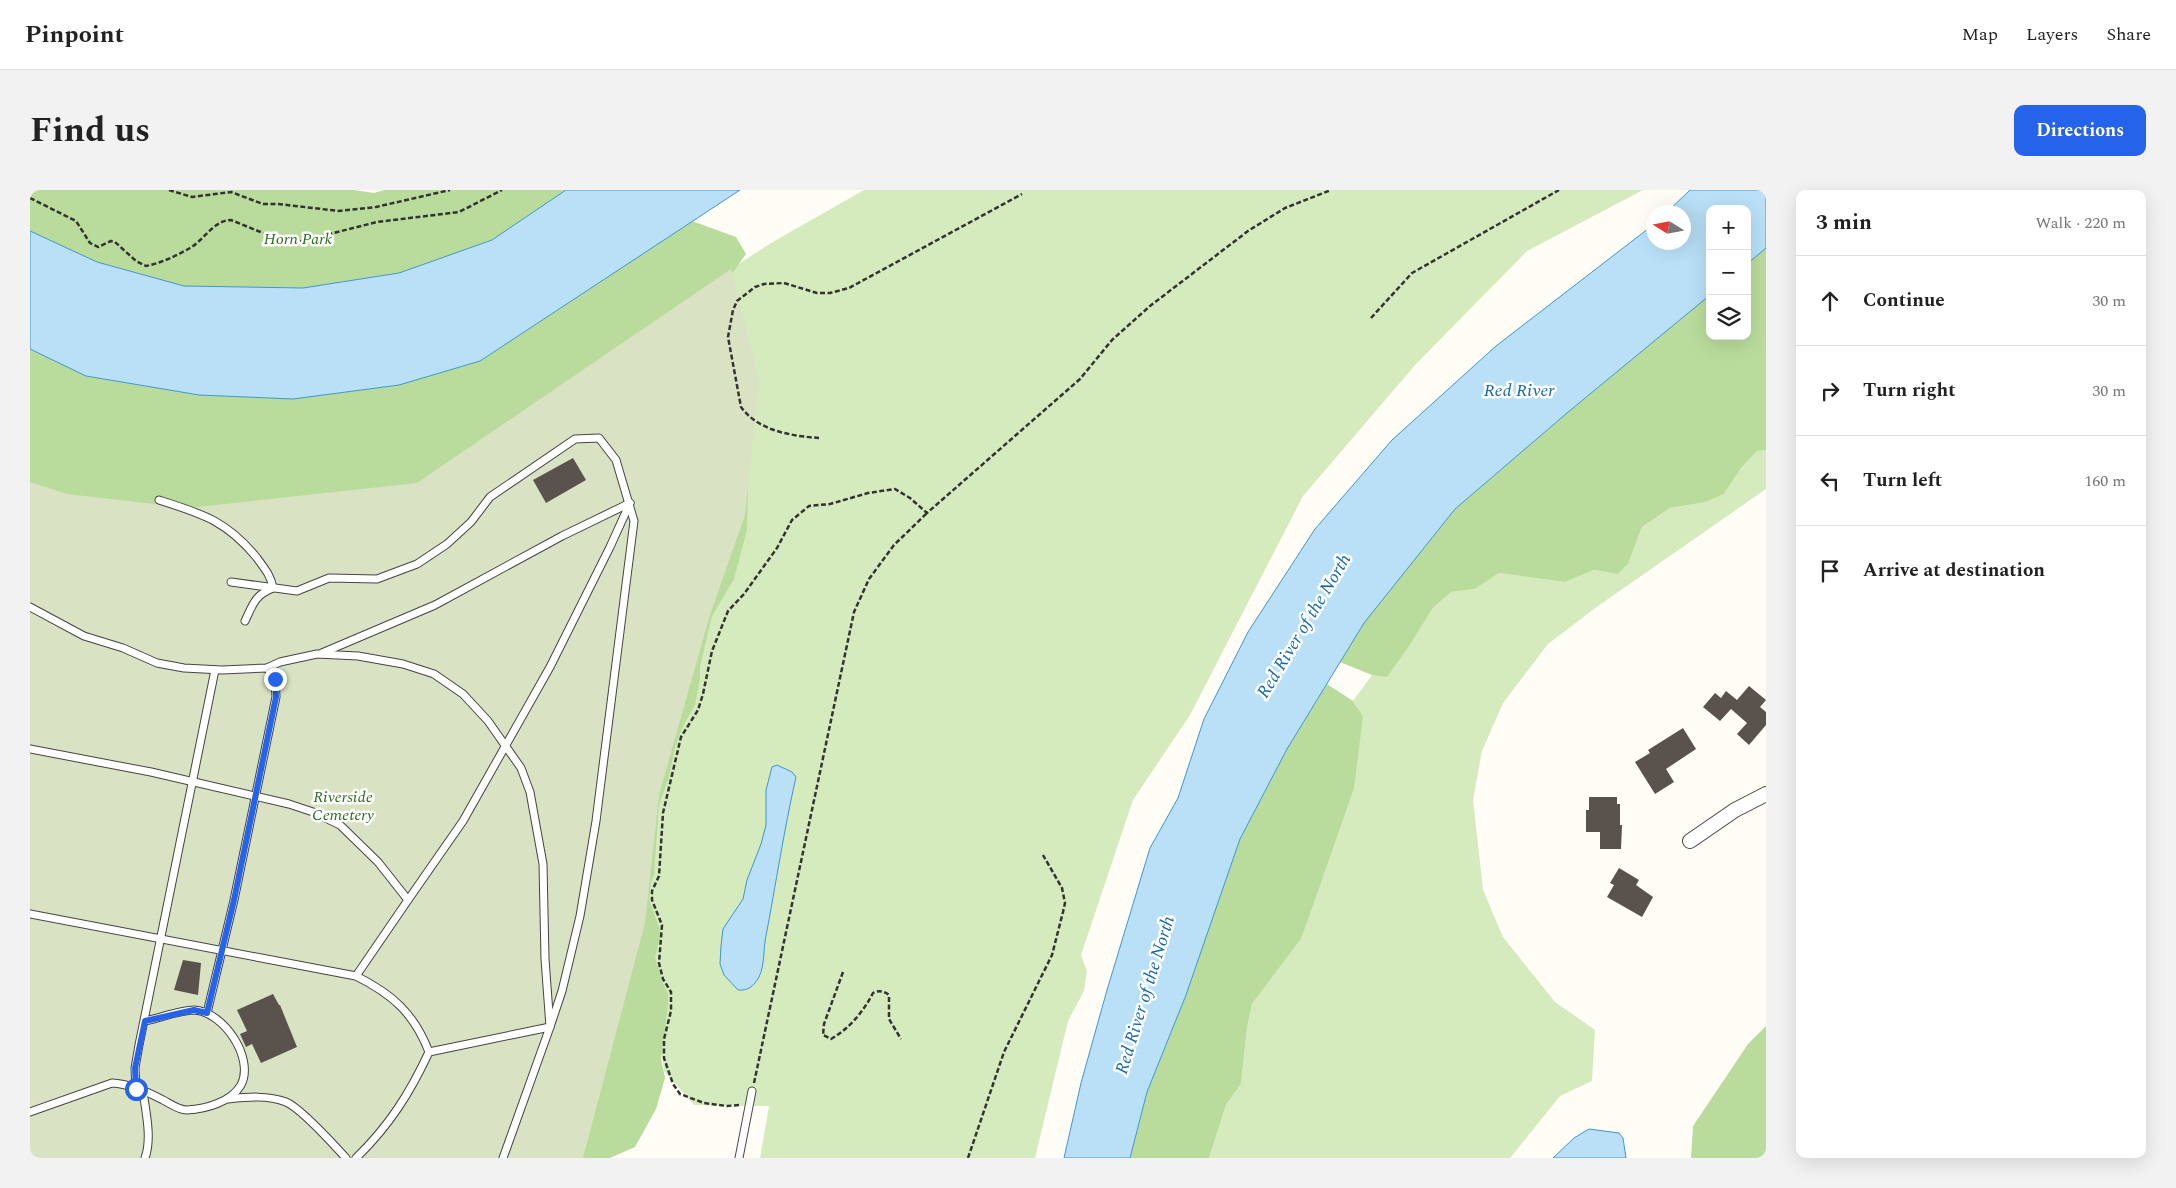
<!DOCTYPE html>
<meta charset="utf-8">
<style>
body{margin:0;font-family:Spectral,serif;background:#f2f2f2;color:#222}
.controls{position:absolute;right:15px;top:15px;display:grid;overflow:hidden;border-radius:10px;box-shadow:0 5px 20px #0002}
.controls button{width:45px;height:45px;display:grid;place-items:center;padding:0;border:0;border-bottom:1px solid #e0e0e0;background:#fff;color:#222;font:25px sans-serif}
.compass{position:absolute;left:1616px;top:15px;width:45px;height:45px;border-radius:50%;background:#fff;box-shadow:0 5px 20px #0002;rotate:281deg}
.stop{position:absolute;width:15px;height:15px;margin:-11px;border:4px solid #2563eb;border-radius:50%;background:#fff}
.stop.end{background:#2563eb;border-color:#fff;box-shadow:0 1px 5px #0008}
.list{margin:0;padding:0;list-style:none}
h2{display:flex;justify-content:space-between;align-items:center;height:65px;margin:0;padding:0 20px;font-size:21px}
h2 small{font-size:16px;font-weight:400;color:#767676}
.list li{display:grid;grid-template-columns:32px 1fr auto;gap:15px;align-items:center;box-sizing:border-box;height:90px;padding:0 20px;border-top:1px solid #e0e0e0}
.list b{display:block;font-size:19px;white-space:nowrap}
.list em{font-size:16px;font-style:normal;color:#767676}
.icon{flex:none;width:28px;height:28px;fill:none;stroke:currentColor;stroke-width:2;stroke-linecap:round;stroke-linejoin:round}
.map{position:relative;flex:none;width:1736px;height:968px;overflow:hidden;border-radius:10px}
header{display:flex;align-items:center;gap:30px;box-sizing:border-box;height:70px;padding:0 25px;background:#fff;border-bottom:1px solid #e0e0e0}
header strong{font-size:24px}
nav{display:flex;gap:28px;margin-inline-start:auto;font-size:18px}
.intro{display:flex;align-items:center;justify-content:space-between;box-sizing:border-box;height:120px;padding:0 30px}
h1{margin:0;font-size:35px}
.button{padding:12px 22px;border-radius:10px;background:#2563eb;color:#fff;font-size:18px;font-weight:700}
main{display:flex;gap:30px;padding:0 30px}
aside{flex:1;background:#fff;border-radius:10px;box-shadow:0 5px 20px #0002}
.map>svg:first-child{display:block}
</style>
<header>
<strong>Pinpoint</strong>
<nav><a>Map</a><a>Layers</a><a>Share</a></nav>
</header>
<div class="intro"><h1>Find us</h1><a class="button">Directions</a></div>
<main>
<div class="map">
<svg width="1736" height="968" viewBox="0 0 1736 968">
<rect width="100%" height="100%" fill="#fffdf5"/>
<g fill="#d5ebbd">
<path d="M834,0H1613L1497,61L1386,174L1273,306L1160,525L1103,610L1051,765L1057,781L1054,801L1038,831L1005,968H730L739,916L664,915L634,881L615,733L629,605L701,79L741,53Z"/>
<path d="M1736,260V299L1568,416L1518,454L1473,513L1452,561L1443,610L1453,700L1473,747L1525,812L1565,840L1562,891L1530,906L1480,968H1179L1196,915L1211,894L1217,838L1222,814L1271,749L1328,551L1333,526L1323,511L1342,485L1357,486L1378,458L1403,418L1421,402L1445,399L1469,383L1535,392L1564,380L1588,384L1598,374L1612,337L1640,318L1676,312L1694,304L1711,278L1727,261Z"/>
</g>
<g fill="#b9dc9c">
<path d="M0,0H324L344,3L354,0H536L462,50L369,83L273,98L154,96L67,72L0,41Z"/>
<path d="M662,31L706,47L716,64L699,88L719,257L717,340L704,389L682,426L670,477V489L665,515L652,538L645,558L639,587L629,615L624,685L621,692L619,709L631,743L625,767L632,791L638,804V815L631,869L635,888L626,919L605,957L580,968H518L445,283L0,365V159L56,186L169,205L263,209L369,195L450,171Z"/>
<path d="M1736,58V260L1727,261L1711,278L1694,304L1676,312L1640,318L1612,337L1598,374L1588,384L1564,380L1535,392L1469,383L1445,399L1421,402L1403,418L1378,458L1357,487L1342,485L1310,472L1334,433L1425,319L1537,223L1680,105V146H1717V74Z"/>
<path d="M1297,494L1323,511L1333,526L1324,598L1294,684L1271,749L1222,814L1217,838L1211,894L1196,915L1179,968H1100L1117,902L1156,805L1210,649L1257,559Z"/>
<path d="M1736,836V968H1661L1663,936L1718,854Z"/>
</g>
<path fill="#d9e3c4" d="M701,79L729,189L715,325L679,428L629,605L615,733L553,968H0V292L37,304L159,318L387,293Z"/>
<g fill="#b9e0f7" stroke="#3f96cf">
<path d="M536,0H710L450,171L369,195L263,209L169,205L56,186L0,159V41L67,72L154,96L273,98L369,83L462,50Z"/>
<path d="M1660,0H1736V58L1717,74V19H1680V105L1537,223L1425,319L1334,433L1257,559L1210,649L1156,805L1117,902L1100,968H1034L1051,893L1077,800L1120,658L1148,608L1174,529L1218,442L1285,339L1362,250L1466,156L1623,35L1624,52H1654V22H1637Z"/>
<path d="M747,575L762,582L766,587C754,640 746,693 736,746C733,759 735,775 729,787C724,796 718,801 708,800L694,785L690,774L691,756L693,739L713,709L717,690L731,654L736,635V600L742,577Z"/>
<path d="M1559,939L1589,943L1593,948L1596,968H1523L1544,948Z"/>
</g>
<g fill="#5a524d">
<path d="M543,268L556,290L516,313L503,290Z"/>
<path d="M1719,496L1736,510L1730,517L1736,522V535L1719,555L1707,544L1717,533L1701,519L1690,531L1673,517L1685,503L1691,508L1696,501L1707,510Z"/>
<path d="M1653,538L1666,559L1636,579L1644,592L1625,604L1605,572L1620,563L1618,560Z"/>
<path d="M1559,607H1587V614H1590V635H1592L1591,659H1570V642H1556V620H1559Z"/>
<path d="M1589,678L1609,690L1606,695L1623,707L1612,727L1577,707L1584,695L1580,693Z"/>
<path d="M153,770L171,773L168,805L144,800Z"/>
<path d="M243,804L249,815H250L267,857L231,873L222,854L216,857L210,844L217,841L207,820Z"/>
</g>
<g fill="none" stroke-linecap="round" stroke-linejoin="round">
<g stroke="#444" stroke-width="9">
<g id="lane">
<path d="M129,310C173,324 197,331 227,368C235,379 241,386 243,398C225,405 223,414 215,431"/>
<path d="M201,392L267,401L299,388L347,389L387,374L417,354L441,332L460,307L545,249L569,248L586,270L604,331L566,631L550,726L532,801L520,837L399,862C380,903 359,936 326,968"/>
<path d="M0,417L54,446L93,458L127,473L154,478L192,480L237,478L250,472L287,464L328,466L373,474L404,484L433,504L458,531L491,578L500,602L513,674L515,769L520,837L473,968"/>
<path d="M292,463L405,415L532,346L600,313"/>
<path d="M0,559L121,582L259,614L283,622L310,635L348,672L378,710L326,786"/>
<path d="M378,710L433,631L520,477L580,357L600,313"/>
<path d="M0,724L326,786C362,804 384,823 399,862"/>
<path d="M177,823L204,710L246,507L245,489L237,478"/>
<path d="M106,899L105,878L109,855L185,480"/>
<path d="M113,902C116,922 122,949 115,968"/>
<path d="M198,909C217,907 238,905 256,912C271,918 304,955 316,968"/>
<path d="M0,922L82,893C99,894 118,902 133,910C141,914 148,920 157,920C176,919 201,912 211,895C225,868 193,821 164,820C151,820 129,828 115,831"/>
<path d="M709,968L722,901"/>
</g>
</g>
<g stroke="#444" stroke-width="16">
<path id="street" d="M1660,651L1705,620L1736,604"/>
</g>
<g stroke="#333" stroke-width="2.5" stroke-dasharray="5 2.5" stroke-linecap="butt">
<path d="M139,0L162,7L201,2L233,14H248L309,21L346,17L420,0"/>
<path d="M0,8L46,31L60,53L68,57L81,51L85,52L106,71L116,76C131,73 146,66 160,58C174,50 184,30 201,30L260,54L347,32L429,22L472,0"/>
<path d="M1341,128L1382,83L1529,0"/>
<path d="M789,248C762,246 728,241 711,217L698,147L703,120L707,111L725,97L734,94L754,93L787,103H800L819,98L992,4"/>
<path d="M813,782L794,834L793,845L801,849C820,838 833,822 843,803C849,800 854,801 859,805V829L871,849"/>
<path d="M724,893L824,422L839,389L864,355L897,323"/>
<path d="M709,915L697,916L674,913L650,904L643,894L634,868V849L641,821V802L633,789L629,773L632,735L622,710V701L629,686L633,623L651,547L668,520L673,504L682,461L698,421L714,404L747,358L762,330L779,316L800,314L838,303L865,299L880,308L897,323L1050,189L1082,150L1120,116L1218,41L1255,18L1301,0"/>
<path d="M938,968L974,862L1022,765L1033,722L1035,713L1032,698L1013,665"/>
</g>
<use href="#lane" stroke="#fff" stroke-width="7"/>
<use href="#street" stroke="#fff" stroke-width="14"/>
</g>
<g fill="none" stroke-linecap="round" stroke-linejoin="round">
<path stroke="#2563eb" stroke-width="6" d="M106,899L105,878L115,831L164,820L177,823L204,710L246,507L245,489"/>
</g>
<g text-anchor="middle" dominant-baseline="central" stroke-width="5" stroke-linejoin="round" paint-order="stroke">
<g font-size="16" font-style="italic" fill="#2f6b1f" stroke="#fff">
<text x="268" y="49">Horn Park</text>
<text x="313" y="607">Riverside<tspan x="313" dy="18">Cemetery</tspan></text>
</g>
<g font-size="18" font-style="italic" fill="#1768a6" stroke="#fff">
<text x="1489" y="200">Red River</text>
<text transform="translate(1274 436) rotate(-59)">Red River of the North</text>
<text transform="translate(1115 805) rotate(-73)">Red River of the North</text>
</g>
</g>
</svg>
<div class="controls">
<button>+</button>
<button>−</button>
<button><svg class="icon" aria-label="layers" viewBox="0 0 24 24"><path d="M12 4l9 5-9 5-9-5zM3 14l9 5 9-5"/></svg></button>
</div>
<svg class="compass" viewBox="-18 -18 36 36"><path d="M0-13l5 13h-10z" fill="#e53935"/><path d="M0 13l5-13h-10z" fill="#767676"/></svg>
<div class="stop" style="left:106px;top:899px"></div>
<div class="stop end" style="left:245px;top:489px"></div>
</div>
<aside>
<h2>3 min<small>Walk · 220 m</small></h2>
<ul class="list">
<li><svg class="icon" aria-label="ahead" viewBox="0 0 24 24"><path d="M12 20V5M6 11l6-6 6 6"/></svg><div><b>Continue</b></div><em>30 m</em></li>
<li><svg class="icon" aria-label="right" viewBox="0 0 24 24"><path d="M7 20v-9h11M14 6l5 5-5 5"/></svg><div><b>Turn right</b></div><em>30 m</em></li>
<li><svg class="icon" aria-label="left" viewBox="0 0 24 24"><path d="M17 20v-9H6M10 6l-5 5 5 5"/></svg><div><b>Turn left</b></div><em>160 m</em></li>
<li><svg class="icon" aria-label="arrive" viewBox="0 0 24 24"><path d="M6 21V4h12l-3 4 3 4H6"/></svg><div><b>Arrive at destination</b></div></li>
</ul>
</aside>
</main>
